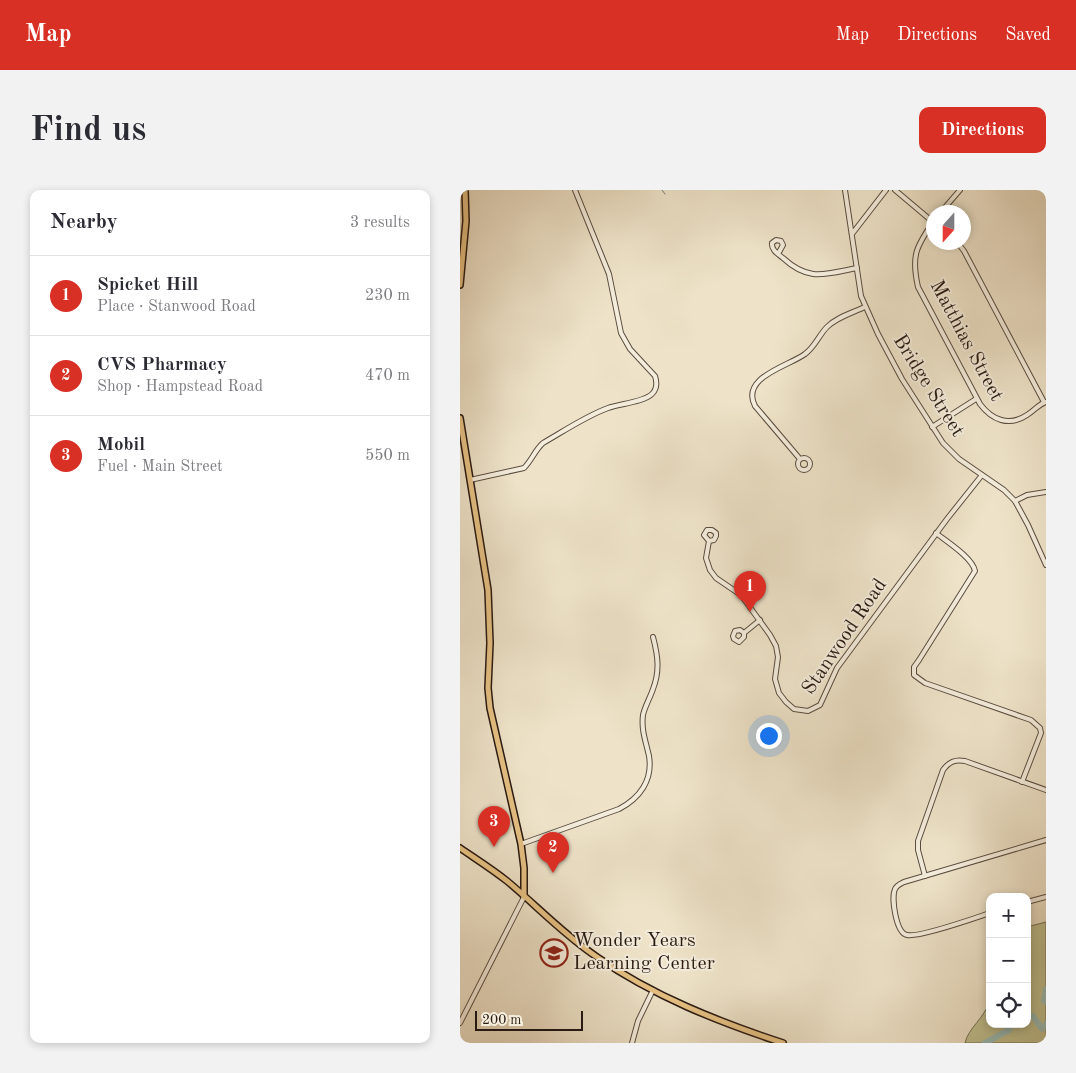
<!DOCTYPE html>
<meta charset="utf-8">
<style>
body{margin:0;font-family:"Old Standard TT",serif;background:#f2f2f3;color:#2b2b33}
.controls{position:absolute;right:15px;bottom:15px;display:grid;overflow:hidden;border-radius:10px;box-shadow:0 2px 8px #0003}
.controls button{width:45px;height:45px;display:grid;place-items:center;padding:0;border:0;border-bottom:1px solid #e1e1e2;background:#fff;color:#2b2b33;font:25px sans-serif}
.compass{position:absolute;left:466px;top:15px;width:45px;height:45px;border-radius:50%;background:#fff;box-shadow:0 2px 8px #0003;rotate:201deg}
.scale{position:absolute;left:15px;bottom:12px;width:108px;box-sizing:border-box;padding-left:5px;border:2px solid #291a13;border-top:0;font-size:14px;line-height:18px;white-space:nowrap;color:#291a13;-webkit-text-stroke:4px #f4eddc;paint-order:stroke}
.you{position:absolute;left:308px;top:545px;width:18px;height:18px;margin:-12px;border:4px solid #fff;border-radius:50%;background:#1a73e8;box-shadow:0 0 0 8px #1a73e833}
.badge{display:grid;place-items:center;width:32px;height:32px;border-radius:50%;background:#d93025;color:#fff;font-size:16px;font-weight:700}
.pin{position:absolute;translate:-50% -41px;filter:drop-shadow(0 1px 2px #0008)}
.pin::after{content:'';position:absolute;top:26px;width:18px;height:15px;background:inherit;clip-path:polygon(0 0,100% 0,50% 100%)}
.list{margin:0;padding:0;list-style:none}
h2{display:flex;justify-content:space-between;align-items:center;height:65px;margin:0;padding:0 20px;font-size:21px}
h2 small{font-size:16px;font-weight:400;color:#7c7c81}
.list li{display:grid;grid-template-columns:32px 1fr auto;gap:15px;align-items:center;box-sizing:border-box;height:80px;padding:0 20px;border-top:1px solid #e1e1e2}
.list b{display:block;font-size:19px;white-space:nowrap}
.list p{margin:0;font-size:16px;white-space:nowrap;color:#7c7c81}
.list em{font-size:16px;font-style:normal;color:#7c7c81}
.icon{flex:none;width:28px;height:28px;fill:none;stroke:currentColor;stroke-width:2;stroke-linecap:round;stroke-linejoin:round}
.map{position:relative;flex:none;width:586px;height:853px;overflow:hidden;border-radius:10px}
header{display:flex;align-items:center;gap:30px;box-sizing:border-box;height:70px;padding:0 25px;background:#d93025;color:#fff}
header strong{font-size:24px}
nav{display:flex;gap:28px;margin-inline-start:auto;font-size:18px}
.intro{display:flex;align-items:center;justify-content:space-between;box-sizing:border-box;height:120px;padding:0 30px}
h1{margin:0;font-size:35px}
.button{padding:12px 22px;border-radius:10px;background:#d93025;color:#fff;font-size:18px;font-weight:700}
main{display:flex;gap:30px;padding:0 30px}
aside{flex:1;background:#fff;border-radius:10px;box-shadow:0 2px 8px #0003}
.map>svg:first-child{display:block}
</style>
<header>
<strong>Map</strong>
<nav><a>Map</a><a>Directions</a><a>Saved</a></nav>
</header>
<div class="intro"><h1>Find us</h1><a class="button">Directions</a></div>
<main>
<aside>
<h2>Nearby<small>3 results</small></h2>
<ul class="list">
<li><span class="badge">1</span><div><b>Spicket Hill</b><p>Place · Stanwood Road</p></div><em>230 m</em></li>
<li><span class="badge">2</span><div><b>CVS Pharmacy</b><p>Shop · Hampstead Road</p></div><em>470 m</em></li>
<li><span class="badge">3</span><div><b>Mobil</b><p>Fuel · Main Street</p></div><em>550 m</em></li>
</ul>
</aside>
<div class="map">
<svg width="586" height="853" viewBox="0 0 586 853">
<rect width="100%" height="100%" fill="#eee3c9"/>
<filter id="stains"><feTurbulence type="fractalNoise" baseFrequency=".004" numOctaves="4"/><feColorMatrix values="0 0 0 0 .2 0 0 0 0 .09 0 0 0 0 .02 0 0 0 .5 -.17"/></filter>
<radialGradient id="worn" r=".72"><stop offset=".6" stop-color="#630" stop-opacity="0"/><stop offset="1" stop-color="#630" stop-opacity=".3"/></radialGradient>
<path fill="#c0c191" stroke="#746e52" d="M586,732V853H505C508,838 525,828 530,810V834H567V737Z"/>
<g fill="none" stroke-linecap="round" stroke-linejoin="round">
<path stroke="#6c7c77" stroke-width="1" d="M202,0L205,4"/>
<g stroke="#99beb9" stroke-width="6">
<path d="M586,799L584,811L586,812"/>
<path d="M567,827L573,826L582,839L586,834"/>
<path d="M525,853L549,840L551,834"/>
</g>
<g stroke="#5a4c40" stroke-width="6">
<g id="minor">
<path d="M385,0L401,106L418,144L442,189L483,253L499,269L544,300L555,311L568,335L586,375"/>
<path d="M435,0L473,32"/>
<path d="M481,22L500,0"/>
<path d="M473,32C456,57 451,66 458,97L520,214C532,230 549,237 567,225C574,221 579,214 586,212"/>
<path d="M392,44L426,0"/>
<path d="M497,52L504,61L584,212"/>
<path d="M318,64L323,55L321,51L316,50L312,53C311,60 318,64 323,68C349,92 365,84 397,78"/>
<path d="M472,237L516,209"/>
<circle cx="344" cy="274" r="6"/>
<path d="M340,269L295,216C280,187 329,176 345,164C355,157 359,145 367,137C377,127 392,123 405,117"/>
<path d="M10,290L64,278C72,270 75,260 83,253C104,241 126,226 148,218C159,214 184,212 192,204C197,199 197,192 195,186L170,159L161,143L149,84L115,0"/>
<path d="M555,311L567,305L586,302"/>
<path d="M476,343C486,351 513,368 515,381L459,470L454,477V485L465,493L571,530L580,538L581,543L562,592"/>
<path d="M249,351L254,350L256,346V343L252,340H247L244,345L249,351L246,368L250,380L256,388L281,405L310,445L316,456L318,467L315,489L319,503L326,512L334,519L348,521L360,515L377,478L487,329L522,285"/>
<path d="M284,443L280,440L275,441L273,446L274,449L279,452L284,447V443L300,430"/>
<path d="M61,654L159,619C180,608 193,590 189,566C186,552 181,540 183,525C185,516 190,508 193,499C200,481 198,466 193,447"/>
<path d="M465,686L458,660V651L483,580C489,572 495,569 505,571L586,600"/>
<path d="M567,712L586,707"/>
<path d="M530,723C515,728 459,748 447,745C436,743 431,708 435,699C437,695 440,694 444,692L586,650"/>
<path d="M0,833L64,707"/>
<path d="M172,853L178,831L193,800"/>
</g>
</g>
<g stroke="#291a13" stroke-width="8">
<g id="major">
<path d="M0,95L6,31L5,0"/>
<path d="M0,228L28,400L30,453L28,498L30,518L61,654L64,678V707"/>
<path d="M0,658C16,669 32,679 47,691C77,716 104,745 137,767C193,806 259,832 323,853"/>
</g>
</g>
<use href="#minor" stroke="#f4eddc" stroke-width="4"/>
<use href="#major" stroke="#e7c284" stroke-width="5"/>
</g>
<defs>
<g id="school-ring" transform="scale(1.4375)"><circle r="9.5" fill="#f4eddc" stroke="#8f2418" stroke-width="1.5"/><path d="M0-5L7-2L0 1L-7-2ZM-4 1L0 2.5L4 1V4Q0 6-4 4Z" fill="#8f2418"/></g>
</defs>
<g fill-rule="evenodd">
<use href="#school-ring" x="94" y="763"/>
</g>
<g text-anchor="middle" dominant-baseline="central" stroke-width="4" stroke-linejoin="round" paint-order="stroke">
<g font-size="20" fill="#291a13" stroke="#f4eddc">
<text transform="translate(506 151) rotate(62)">Matthias Street</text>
<text transform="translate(468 196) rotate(58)">Bridge Street</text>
<text transform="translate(385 447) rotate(-56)">Stanwood Road</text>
</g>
<g font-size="20" fill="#291a13" stroke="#f4eddc" text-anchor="start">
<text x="113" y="751">Wonder Years<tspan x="113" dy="23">Learning Center</tspan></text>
</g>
</g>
<rect width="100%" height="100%" filter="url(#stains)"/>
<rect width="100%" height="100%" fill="url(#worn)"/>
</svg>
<div class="controls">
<button>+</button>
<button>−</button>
<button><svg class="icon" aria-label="locate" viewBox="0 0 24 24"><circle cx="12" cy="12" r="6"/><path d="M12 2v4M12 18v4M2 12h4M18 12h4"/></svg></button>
</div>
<svg class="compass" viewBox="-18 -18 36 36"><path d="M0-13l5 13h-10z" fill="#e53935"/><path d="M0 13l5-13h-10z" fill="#7c7c81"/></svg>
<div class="scale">200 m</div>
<div class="you"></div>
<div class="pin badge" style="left:290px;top:422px">1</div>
<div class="pin badge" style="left:93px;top:683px">2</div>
<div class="pin badge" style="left:34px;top:657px">3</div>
</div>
</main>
